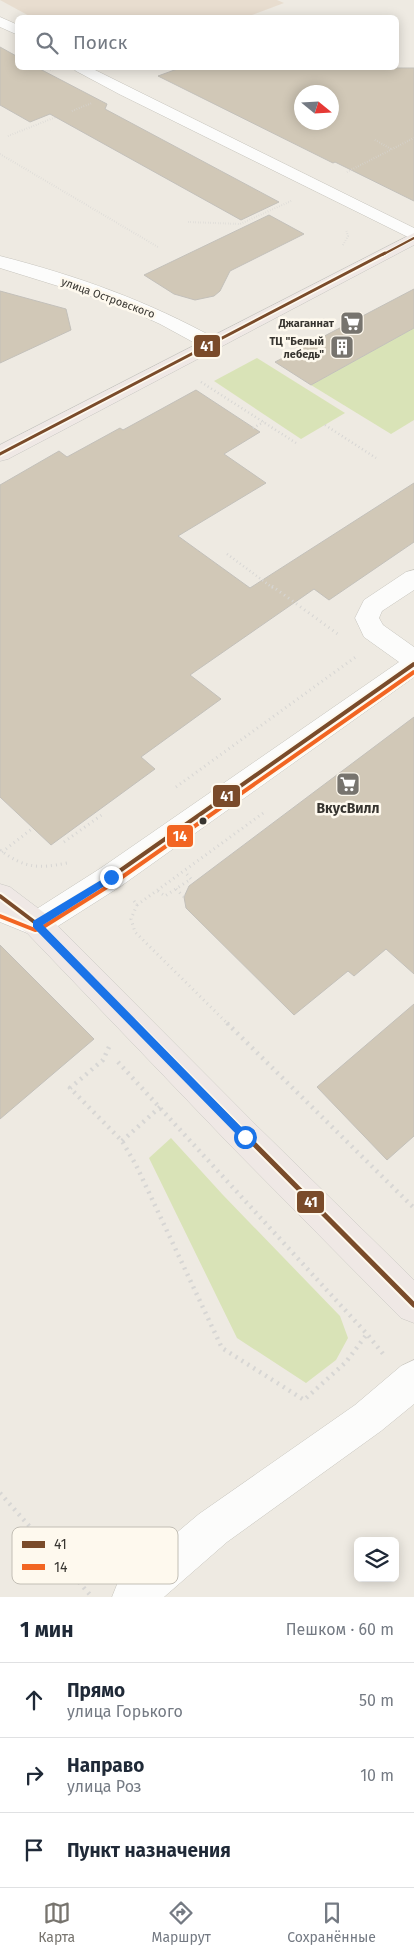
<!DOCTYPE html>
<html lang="ru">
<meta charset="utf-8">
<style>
body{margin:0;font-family:"Fira Sans",sans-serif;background:#f2f2f3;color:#1f2937}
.controls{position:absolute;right:15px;bottom:15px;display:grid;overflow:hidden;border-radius:8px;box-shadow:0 2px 12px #0003}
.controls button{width:45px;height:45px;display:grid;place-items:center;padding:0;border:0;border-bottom:1px solid #e0e1e3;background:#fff;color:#1f2937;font:25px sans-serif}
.compass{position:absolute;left:294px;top:85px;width:45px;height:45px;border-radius:50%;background:#fff;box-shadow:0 2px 12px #0003;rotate:108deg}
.stop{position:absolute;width:15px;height:15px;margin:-11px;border:4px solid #1a73e8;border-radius:50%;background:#fff}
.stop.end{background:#1a73e8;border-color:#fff;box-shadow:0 1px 5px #0008}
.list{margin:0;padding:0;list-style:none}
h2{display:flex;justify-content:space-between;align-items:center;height:65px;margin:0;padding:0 20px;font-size:21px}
h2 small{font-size:16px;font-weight:400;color:#747a83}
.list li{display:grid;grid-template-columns:32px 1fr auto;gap:15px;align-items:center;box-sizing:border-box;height:75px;padding:0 20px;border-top:1px solid #e0e1e3}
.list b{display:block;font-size:19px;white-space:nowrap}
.list p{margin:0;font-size:16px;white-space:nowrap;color:#747a83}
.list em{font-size:16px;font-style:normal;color:#747a83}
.icon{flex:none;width:28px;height:28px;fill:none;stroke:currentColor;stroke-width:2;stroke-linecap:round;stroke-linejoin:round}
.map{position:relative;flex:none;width:414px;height:1597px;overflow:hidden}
.search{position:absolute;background:#fff;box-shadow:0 2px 12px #0003;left:15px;right:15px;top:15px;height:55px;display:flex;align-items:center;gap:12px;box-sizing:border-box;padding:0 18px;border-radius:8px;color:#747a83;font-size:19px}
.sheet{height:290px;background:#fff}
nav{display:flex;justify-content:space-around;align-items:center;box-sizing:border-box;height:70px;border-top:1px solid #e0e1e3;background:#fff;font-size:14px;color:#747a83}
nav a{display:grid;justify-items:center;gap:2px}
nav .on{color:#77746e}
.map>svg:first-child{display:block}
</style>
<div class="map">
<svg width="414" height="1597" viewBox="0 0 414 1597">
<rect width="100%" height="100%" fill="#eeeae2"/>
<path fill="#e8ddcf" d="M0,0H277L284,3L247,17L33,18Z"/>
<g fill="#d9e3b7">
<path d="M414,328V420L391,434L311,385Z"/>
<path d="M257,358L345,413L301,439L214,381Z"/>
<path d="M171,1138L223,1195L340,1316L348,1338L336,1360L306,1383L237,1338L149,1158Z"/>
</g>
<g fill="#d1c8b7" stroke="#c3c0ba" fill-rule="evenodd">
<path d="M0,47L18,57V68H38L107,104L105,109L279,202L241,220L50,114L30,122L0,105Z"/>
<path d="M180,68H414V201L335,162L333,163L158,76ZM302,92H332V122H302Z"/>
<path d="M269,215L304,234L230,271L220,291L214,296L195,300L174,294L144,275Z"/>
<path d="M414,289V328L311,385L275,362Z"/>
<path d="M0,291L66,309L71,330L0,363Z"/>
<path d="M196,390L260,432L224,454L266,483L178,536L250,588L414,483V542L329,600L314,589L190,675L221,699L141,757L155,769L51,845L0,797V485L59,451L67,457L120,428L123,430Z"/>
<path d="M414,717V974L386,949L354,976L348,971L294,1015L186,908L184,897L189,886Z"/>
<path d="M0,945L94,1039L0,1119Z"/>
<path d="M414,1004V1136L387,1160L317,1087Z"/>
</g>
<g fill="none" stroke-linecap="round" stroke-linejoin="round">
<g stroke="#c6c4bd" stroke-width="1">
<g id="minor">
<path d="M0,17L18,25V35L0,27Z"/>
<path d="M73,68H91L414,228V240L119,94L76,71Z"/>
<path d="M0,256C78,276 148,301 218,340L221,344L218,348L211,350L204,348L160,324L116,304L0,268Z"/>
<path d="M414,570V590L382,611L379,618L383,625L414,647V677L121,886L47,933L37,937L0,922V896L35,910L101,868L399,662L364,637L355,618L364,600L406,572Z"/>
<path d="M414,1360V1404L381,1431L227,1542L164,1597H112L118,1582L199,1514L355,1405L401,1366Z"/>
</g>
</g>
<g stroke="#c9c8c3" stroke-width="1">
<g id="major">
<path d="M414,233V245L8,459L0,461V445Z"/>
<path d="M0,884L10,887L47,915L257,1126L414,1280V1323L401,1318L233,1148L27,933L0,913Z"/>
</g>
</g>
<g stroke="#d7d6d4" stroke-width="2" stroke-dasharray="0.5 2" stroke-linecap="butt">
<path d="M46,68L53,71"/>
<path d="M72,111L92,103"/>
<path d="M8,136L56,117"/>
<path d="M375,140L391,149"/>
<path d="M0,154L158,247"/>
<path d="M347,172L414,138"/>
<path d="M188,222L240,224L291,201"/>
<path d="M343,245L348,236L346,230"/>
</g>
<g stroke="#d7d6d4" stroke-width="2.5" stroke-dasharray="1 3" stroke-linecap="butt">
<path d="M201,382L296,443"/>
<path d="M325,425L376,458"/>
<path d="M253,428L264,422"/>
<path d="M227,554L273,588"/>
</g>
<g stroke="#d7d6d4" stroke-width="3" stroke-dasharray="1 4" stroke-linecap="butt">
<path d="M272,586L339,635"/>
<path d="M176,787L357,656"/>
<path d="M64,842L103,814"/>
<path d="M0,850C24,868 38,869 67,863"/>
<path d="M2,852L33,828"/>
<path d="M176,889L184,897"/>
<path d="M158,891L165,896L191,879L185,872"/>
<path d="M134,901L137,905L131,919L135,932L229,1025"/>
<path d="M137,905L266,811"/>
</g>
<g stroke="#d7d6d4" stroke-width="4.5" stroke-dasharray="2 5" stroke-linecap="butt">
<path d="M227,1023L414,1208"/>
<path d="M109,1047L103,1060L70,1088L122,1141L136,1165L222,1348L304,1400L346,1362L367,1334"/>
<path d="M118,1062L367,1334L384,1355"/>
<path d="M122,1141L160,1107"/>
<path d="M0,1493L92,1597"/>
</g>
<use href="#minor" fill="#fcfcfb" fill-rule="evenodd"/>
<use href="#major" fill="#efe8e5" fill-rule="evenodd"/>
<g stroke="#fef9ee" stroke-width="4">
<path id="bus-1-far3" d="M382,255L414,238"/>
</g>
<g stroke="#fef9ee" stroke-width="6">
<path id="bus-1-far2" d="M0,454L385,253"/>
</g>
<g stroke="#fef9ee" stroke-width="8">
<g id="bus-1-far1">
<path d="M0,896L37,924L135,1025"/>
<path d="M37,924L111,877L414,664"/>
</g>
</g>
<g stroke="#fef9ee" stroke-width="9">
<path id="bus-1" d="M134,1023L414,1305"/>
</g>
<g stroke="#fef9ee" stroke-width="8">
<path id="bus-2" d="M0,916L35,930L40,929L115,882L414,672"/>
</g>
<use href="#bus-1-far3" stroke="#7a4b2a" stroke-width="2"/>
<use href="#bus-1-far2" stroke="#7a4b2a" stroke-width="3"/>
<use href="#bus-1-far1" stroke="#7a4b2a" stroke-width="4"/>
<use href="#bus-1" stroke="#7a4b2a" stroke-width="5"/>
<use href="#bus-2" stroke="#f26522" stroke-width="4"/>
</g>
<path fill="#1a73e8" d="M111,874L114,875V880L43,925L248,1134V1140H242L33,927V921Z"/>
<defs>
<g id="supermarket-square" transform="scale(1.25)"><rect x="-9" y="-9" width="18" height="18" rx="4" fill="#77746e" stroke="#fef9ee"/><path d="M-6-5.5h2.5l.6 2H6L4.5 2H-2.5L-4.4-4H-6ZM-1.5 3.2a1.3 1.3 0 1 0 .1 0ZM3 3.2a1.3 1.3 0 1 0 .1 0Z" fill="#fff"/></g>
<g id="building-square" transform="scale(1.25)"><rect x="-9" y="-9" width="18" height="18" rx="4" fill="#77746e" stroke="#fef9ee"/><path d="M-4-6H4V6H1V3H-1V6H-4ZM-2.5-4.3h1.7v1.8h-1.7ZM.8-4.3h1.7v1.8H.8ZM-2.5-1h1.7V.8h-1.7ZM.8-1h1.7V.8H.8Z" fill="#fff"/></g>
</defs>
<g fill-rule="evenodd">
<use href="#supermarket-square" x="352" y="323"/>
<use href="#building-square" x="342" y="347"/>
<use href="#supermarket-square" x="348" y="784"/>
</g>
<circle fill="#373530" stroke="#fef9ee" stroke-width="2" cx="203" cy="821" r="4.5"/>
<g text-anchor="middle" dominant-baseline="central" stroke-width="5" stroke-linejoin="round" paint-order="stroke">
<g font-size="11" fill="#373530" stroke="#fef9ee">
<text transform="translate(108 298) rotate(20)">улица Островского</text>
</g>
<g font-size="11" font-weight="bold" fill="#373530" stroke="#fef9ee" text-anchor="end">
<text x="334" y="323">Джаганнат</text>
<text x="324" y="341">ТЦ "Белый<tspan x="324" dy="13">лебедь"</tspan></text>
</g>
<g font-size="14" font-weight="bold" fill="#373530" stroke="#fef9ee">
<text x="348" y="808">ВкусВилл</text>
</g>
</g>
<rect x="12" y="1527" width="166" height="57" rx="8" fill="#fef9ee" stroke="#c2beb5" stroke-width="1"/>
<rect x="22" y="1541" width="23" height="7" fill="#7a4b2a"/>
<rect x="22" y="1564" width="23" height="6" fill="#f26522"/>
<g font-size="14" fill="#373530">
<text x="54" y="1549">41</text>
<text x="54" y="1572">14</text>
</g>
<g stroke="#fef9ee" stroke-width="2">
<rect x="193" y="334" width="28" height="24" rx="5" fill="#7a4b2a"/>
<rect x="212" y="784" width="29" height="24" rx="5" fill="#7a4b2a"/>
<rect x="166" y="824" width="28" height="24" rx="5" fill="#f26522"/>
<rect x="296" y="1190" width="29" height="24" rx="5" fill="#7a4b2a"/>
</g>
<g font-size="14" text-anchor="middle" font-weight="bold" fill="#fff">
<text x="207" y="351">41</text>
<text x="227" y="801">41</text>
<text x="180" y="841">14</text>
<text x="311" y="1207">41</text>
</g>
</svg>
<div class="controls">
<button><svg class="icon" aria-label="layers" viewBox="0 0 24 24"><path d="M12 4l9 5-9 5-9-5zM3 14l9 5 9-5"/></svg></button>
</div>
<svg class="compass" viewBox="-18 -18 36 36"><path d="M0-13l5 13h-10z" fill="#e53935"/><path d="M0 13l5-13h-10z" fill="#747a83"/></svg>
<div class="stop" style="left:245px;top:1137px"></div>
<div class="stop end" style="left:111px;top:877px"></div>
<div class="search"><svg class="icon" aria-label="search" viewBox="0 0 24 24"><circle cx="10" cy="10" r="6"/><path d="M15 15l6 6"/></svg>Поиск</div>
</div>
<section class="sheet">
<h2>1 мин<small>Пешком · 60 m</small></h2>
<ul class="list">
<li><svg class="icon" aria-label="ahead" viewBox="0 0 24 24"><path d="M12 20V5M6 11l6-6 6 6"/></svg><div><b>Прямо</b><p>улица Горького</p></div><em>50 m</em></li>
<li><svg class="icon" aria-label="right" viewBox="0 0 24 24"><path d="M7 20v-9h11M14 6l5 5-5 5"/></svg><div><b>Направо</b><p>улица Роз</p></div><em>10 m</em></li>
<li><svg class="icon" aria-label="arrive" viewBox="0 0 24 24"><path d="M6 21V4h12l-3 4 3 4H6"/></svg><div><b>Пункт назначения</b></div></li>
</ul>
</section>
<nav>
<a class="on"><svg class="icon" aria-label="map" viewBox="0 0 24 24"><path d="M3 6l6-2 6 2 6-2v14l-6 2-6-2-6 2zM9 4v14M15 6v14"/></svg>Карта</a>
<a><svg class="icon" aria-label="directions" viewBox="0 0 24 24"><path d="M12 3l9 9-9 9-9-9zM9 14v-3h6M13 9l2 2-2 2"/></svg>Маршрут</a>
<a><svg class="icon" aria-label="saved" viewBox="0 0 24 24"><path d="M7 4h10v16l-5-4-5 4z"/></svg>Сохранённые</a>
</nav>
